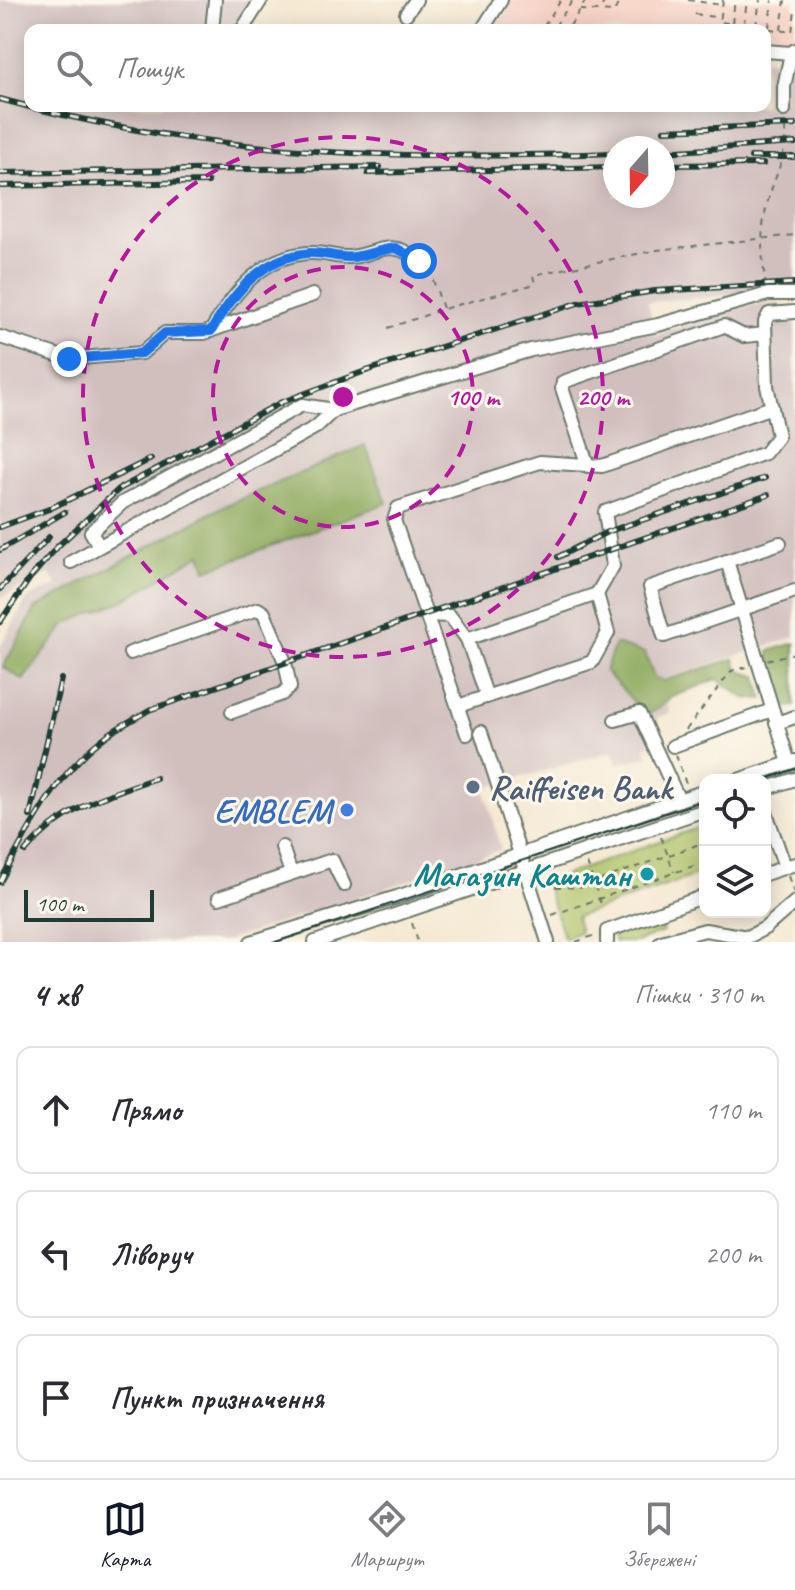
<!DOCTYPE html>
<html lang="uk">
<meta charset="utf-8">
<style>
body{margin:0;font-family:Caveat,sans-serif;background:#f7f7f7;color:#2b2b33}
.controls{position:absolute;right:24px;bottom:24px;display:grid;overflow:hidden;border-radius:16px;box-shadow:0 4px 20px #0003}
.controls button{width:72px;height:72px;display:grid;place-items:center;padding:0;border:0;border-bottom:2px solid #e1e1e2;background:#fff;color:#2b2b33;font:40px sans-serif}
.compass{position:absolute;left:603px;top:136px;width:72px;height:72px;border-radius:50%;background:#fff;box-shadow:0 4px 20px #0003;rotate:200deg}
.scale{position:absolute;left:24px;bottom:20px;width:130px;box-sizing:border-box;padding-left:8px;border:4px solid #1f3d34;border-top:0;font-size:22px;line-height:28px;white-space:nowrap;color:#1f3d34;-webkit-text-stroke:6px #fbf7ec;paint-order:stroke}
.stop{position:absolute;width:24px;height:24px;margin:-18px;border:6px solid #1a73e8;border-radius:50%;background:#fff}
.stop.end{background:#1a73e8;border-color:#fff;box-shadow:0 2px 8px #0008}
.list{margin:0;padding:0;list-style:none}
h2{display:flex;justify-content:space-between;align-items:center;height:104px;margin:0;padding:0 32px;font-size:34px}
h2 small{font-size:26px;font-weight:400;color:#7c7c81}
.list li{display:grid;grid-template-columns:52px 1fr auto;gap:24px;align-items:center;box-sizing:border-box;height:128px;margin:0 16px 16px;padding:0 16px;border:2px solid #e1e1e2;border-radius:16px}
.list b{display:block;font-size:30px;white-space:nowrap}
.list em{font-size:26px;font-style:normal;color:#7c7c81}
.icon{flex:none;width:44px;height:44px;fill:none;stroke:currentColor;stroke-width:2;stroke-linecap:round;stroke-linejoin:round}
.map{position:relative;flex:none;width:795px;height:942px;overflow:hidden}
.search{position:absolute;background:#fff;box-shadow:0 4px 20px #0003;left:24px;right:24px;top:24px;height:88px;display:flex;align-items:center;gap:20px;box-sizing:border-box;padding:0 28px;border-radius:16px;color:#7c7c81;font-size:30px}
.sheet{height:536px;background:#fff}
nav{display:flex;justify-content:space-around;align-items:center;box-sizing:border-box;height:112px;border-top:2px solid #e1e1e2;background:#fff;font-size:22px;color:#7c7c81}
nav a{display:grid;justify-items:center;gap:4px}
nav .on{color:#111827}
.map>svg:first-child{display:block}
</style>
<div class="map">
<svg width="795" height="942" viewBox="0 0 795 942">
<rect width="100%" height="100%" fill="#fbf7ec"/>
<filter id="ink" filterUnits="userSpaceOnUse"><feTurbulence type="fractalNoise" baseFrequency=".0125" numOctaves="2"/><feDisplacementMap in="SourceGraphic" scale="16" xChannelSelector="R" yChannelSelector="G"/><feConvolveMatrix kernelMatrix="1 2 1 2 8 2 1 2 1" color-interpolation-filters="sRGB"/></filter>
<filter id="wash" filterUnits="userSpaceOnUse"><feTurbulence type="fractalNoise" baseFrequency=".006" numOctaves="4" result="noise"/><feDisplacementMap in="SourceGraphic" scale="32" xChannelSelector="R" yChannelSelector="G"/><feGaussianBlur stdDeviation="1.8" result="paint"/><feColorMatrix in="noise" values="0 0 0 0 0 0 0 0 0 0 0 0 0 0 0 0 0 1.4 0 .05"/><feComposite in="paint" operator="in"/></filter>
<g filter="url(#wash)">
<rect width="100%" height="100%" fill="#f4e6ce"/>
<path fill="#f6d2c4" d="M501,0H782L795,6V38L784,47L765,43V30H486Z"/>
<path fill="#d1bfbe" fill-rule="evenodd" d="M0,0H257L239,30H30V106H765V59L795,61V290L648,302L655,335L751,305L778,302L785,320L795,319V637L660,680L670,713L657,718L664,741L646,747L648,756L617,764L613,751L484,788L501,850L223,942H0V647L27,599L58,585L49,574L0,598ZM615,148H663V196H615Z"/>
<g fill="#aec165" stroke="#667f4c" stroke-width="2">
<path d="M705,825V872L576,917L580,932L564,938L545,882Z"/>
<path d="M658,920L663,932L636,942H615L613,936Z"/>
</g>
<g fill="#8aa75a" stroke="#547247" stroke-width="2">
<path d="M365,445L387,503L206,570L201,554L122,601L67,623L23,680L3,667L36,608L222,507Z"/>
<path d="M795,643V706L784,707L770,685L769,651Z"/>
<path d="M615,644L645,653L654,677L663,681L734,659L739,671L757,676L763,699L745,698L717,679L672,697L655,711L635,719L629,711L635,705C629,693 614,682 605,671Z"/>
</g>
</g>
<g filter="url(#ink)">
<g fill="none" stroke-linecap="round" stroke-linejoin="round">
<g stroke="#6a786a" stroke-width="16">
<g id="minor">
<path d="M406,14L416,0"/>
<path d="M212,30L215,0"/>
<path d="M242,30L261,0"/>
<path d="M482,30L501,0"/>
<path d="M765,51L791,53L795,50"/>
<path d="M784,110V87L791,53"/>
<path d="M211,331C234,292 264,253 313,253C326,253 338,258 350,257C371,256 388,240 409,254"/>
<path d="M0,337L69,359L142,353L165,333H204L313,295"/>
<path d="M588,466L562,388L563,382L724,326L744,336L765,334"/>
<path d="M780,543L650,587L664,636L795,591"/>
<path d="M99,546L91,532L122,503L302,405L334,410"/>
<path d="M727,561L789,763"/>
<path d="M71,562L316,427L334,410L531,350L658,325L768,294H795"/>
<path d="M426,615L450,616L467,639L487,697"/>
<path d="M467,639L597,594"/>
<path d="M130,653L258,609L264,613L285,662L290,687L282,694L232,712"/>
<path d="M458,706L592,662L608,633L597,594L613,566L605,512L765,453L778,436L767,386L765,322L769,314L795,312"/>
<path d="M615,720L639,713L679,800"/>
<path d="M776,723L795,717"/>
<path d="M481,732L548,942"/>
<path d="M467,734L394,520L398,508L540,462L602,466L772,407"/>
<path d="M673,746L772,710"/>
<path d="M738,780L795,761"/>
<path d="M765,789L795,779"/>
<path d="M765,810L785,867"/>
<path d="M282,847L291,873"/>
<path d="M765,874L795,864"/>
<path d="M219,898L332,860L344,885"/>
<path d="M251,942L397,897L705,791"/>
<path d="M315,942L705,810"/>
<path d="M607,942V931L705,896"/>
<path d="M661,942L705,930L748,937L765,928L795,902"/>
</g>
</g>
<g stroke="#6a786a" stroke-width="2" stroke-dasharray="6 6" stroke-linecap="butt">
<path d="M688,0L722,5"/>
<path d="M723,0L720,22L792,32L795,11"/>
<path d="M594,1V0"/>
<path d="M602,6L605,0"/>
<path d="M580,10L614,12L620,0"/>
<path d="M695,14L720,18"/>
<path d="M732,23L735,0"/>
<path d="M744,24L747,0"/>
<path d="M544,26L561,0"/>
<path d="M555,26L573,0"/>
<path d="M570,26L586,0"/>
<path d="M756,26L760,0"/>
<path d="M769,27L772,0"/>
<path d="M781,30L785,0"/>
<path d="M418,261L433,280L443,308"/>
<path d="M766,286C762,261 760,234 766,209C774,173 787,163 785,123"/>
<path d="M388,328L450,307L535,284L533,275L657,250L795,235"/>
<path d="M767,660L795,653"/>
<path d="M686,730L731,671L750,666"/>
<path d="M676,755L687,787"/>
<path d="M702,823L705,832"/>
<path d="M661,837L674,872"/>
<path d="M587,863L602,908"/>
<path d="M788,876L794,892"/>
<path d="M543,886L579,888L705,842"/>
<path d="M552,915L705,862"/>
<path d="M412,923L418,942"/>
<path d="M576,942L598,934"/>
</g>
<use href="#minor" stroke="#fff" stroke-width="12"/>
<g stroke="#1f3d34" stroke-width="2">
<path d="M764,780L795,769"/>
<path d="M276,942L705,800"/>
</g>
<g stroke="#1f3d34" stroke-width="6">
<g id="rail">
<path d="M0,99C208,157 401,160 615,153"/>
<path d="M664,130L795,125"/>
<path d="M663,152L795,143"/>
<path d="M751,157H795"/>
<path d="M663,165L763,164"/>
<path d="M0,173L380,167"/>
<path d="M368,173L615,167"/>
<path d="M0,186L208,182"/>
<path d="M0,527L49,509L151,459"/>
<path d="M0,550L65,512"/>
<path d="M558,557L607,532L765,478"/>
<path d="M0,589L49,537"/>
<path d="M0,622L30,578L59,545L119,489L282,402L360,373L578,303L655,291L795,283"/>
<path d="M30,816L61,679"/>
<path d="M25,852C60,810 105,795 156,778"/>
<path d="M0,882C28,831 54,777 101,740C115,728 133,720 149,710L768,495"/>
</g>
</g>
<use href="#rail" stroke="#fbf7ec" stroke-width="3" stroke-dasharray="9" stroke-linecap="butt"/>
</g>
</g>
<g fill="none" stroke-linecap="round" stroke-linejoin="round" filter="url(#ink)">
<path stroke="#1a73e8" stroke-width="10" d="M69,359L142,353L165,333L211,331C234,293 262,256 310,253C325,252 339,259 354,257C369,255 381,249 396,248L419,261"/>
</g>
<g fill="none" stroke="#b5179e" stroke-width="4" stroke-dasharray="14 10">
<circle cx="343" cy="397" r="130"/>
<circle cx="343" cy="397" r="260"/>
</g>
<circle fill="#5c6f8a" stroke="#fbf7ec" stroke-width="3" cx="473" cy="787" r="8"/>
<circle fill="#3f7fe0" stroke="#fbf7ec" stroke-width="3" cx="347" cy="810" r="8"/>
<circle fill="#0f9aa8" stroke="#fbf7ec" stroke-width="3" cx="647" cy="874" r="8"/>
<g text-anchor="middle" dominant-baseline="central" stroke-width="6" stroke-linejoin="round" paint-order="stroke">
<g font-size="34" font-weight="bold" fill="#4e5e75" stroke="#fbf7ec" text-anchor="start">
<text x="489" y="787">Raiffeisen Bank</text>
</g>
<g font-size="34" font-weight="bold" fill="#366cbe" stroke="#fbf7ec" text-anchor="end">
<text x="331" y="810">EMBLEM</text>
</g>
<g font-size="34" font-weight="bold" fill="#0d838f" stroke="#fbf7ec" text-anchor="end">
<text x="631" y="874">Магазин Каштан</text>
</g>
</g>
<circle cx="343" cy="397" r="12" fill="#b5179e" stroke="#fbf7ec" stroke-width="4"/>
<g font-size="24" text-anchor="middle" font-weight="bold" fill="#b5179e" stroke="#fbf7ec" stroke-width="6" stroke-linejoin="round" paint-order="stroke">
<text x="473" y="405">100 m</text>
<text x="603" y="405">200 m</text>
</g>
</svg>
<div class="controls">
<button><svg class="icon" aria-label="locate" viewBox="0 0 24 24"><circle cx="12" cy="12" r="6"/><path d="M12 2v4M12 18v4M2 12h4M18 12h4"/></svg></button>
<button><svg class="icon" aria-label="layers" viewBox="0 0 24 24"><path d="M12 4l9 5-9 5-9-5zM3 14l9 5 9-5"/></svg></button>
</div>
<svg class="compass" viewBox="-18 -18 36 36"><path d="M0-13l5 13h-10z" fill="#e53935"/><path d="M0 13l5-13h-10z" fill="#7c7c81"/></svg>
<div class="scale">100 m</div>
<div class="stop" style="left:419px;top:261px"></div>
<div class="stop end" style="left:69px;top:359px"></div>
<div class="search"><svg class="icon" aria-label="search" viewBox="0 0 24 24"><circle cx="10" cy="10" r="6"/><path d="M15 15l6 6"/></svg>Пошук</div>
</div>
<section class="sheet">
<h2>4 хв<small>Пішки · 310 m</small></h2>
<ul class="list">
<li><svg class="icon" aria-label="ahead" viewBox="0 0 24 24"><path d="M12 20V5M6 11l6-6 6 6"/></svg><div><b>Прямо</b></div><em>110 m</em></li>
<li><svg class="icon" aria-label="left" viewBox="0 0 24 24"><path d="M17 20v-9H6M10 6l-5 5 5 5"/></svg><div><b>Ліворуч</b></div><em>200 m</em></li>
<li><svg class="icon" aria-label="arrive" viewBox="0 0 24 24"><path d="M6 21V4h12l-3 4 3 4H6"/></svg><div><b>Пункт призначення</b></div></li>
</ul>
</section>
<nav>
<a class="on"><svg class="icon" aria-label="map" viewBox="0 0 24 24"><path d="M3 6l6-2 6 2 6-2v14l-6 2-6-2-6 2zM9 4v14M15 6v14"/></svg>Карта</a>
<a><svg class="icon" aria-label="directions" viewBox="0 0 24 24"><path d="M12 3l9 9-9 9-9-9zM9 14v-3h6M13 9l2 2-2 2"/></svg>Маршрут</a>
<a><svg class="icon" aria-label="saved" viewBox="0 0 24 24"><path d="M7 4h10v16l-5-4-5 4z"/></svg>Збережені</a>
</nav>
